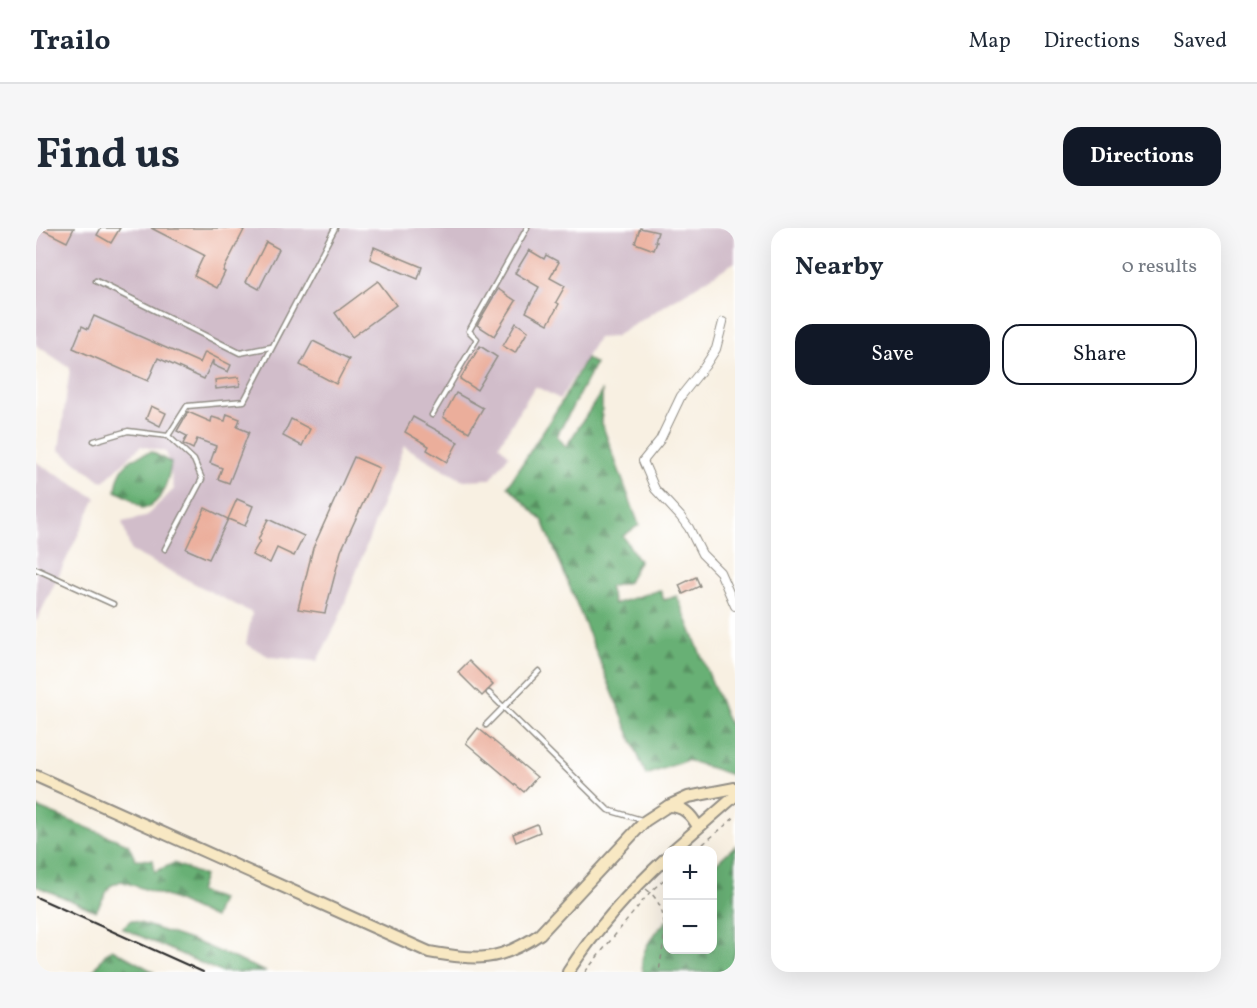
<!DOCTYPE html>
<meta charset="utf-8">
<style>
body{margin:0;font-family:Vollkorn,serif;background:#f6f6f7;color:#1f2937}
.controls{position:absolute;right:18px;bottom:18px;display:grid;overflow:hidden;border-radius:12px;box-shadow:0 6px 24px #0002}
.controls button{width:54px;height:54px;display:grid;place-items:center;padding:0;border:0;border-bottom:2px solid #e0e1e3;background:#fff;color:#1f2937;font:30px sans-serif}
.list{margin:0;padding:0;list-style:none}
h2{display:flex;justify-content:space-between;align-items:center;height:78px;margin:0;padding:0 24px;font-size:26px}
h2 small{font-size:20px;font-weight:400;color:#747a83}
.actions{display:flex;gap:12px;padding:18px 24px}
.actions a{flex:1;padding:14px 0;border:2px solid #111827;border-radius:18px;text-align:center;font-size:21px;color:#111827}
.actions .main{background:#111827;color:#fff}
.map{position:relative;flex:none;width:699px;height:744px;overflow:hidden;border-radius:18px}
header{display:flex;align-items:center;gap:36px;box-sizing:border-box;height:84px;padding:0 30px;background:#fff;border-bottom:2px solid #e0e1e3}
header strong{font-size:28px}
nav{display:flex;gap:33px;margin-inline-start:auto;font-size:21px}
.intro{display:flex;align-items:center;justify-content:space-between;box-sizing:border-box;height:144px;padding:0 36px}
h1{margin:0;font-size:42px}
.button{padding:15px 27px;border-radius:18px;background:#111827;color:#fff;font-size:21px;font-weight:700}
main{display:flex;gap:36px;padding:0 36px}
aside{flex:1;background:#fff;border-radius:18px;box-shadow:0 6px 24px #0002}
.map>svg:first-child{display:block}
</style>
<header>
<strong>Trailo</strong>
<nav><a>Map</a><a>Directions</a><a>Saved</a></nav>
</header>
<div class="intro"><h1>Find us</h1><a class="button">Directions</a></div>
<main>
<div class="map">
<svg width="699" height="744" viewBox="0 0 699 744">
<defs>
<pattern id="forest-firs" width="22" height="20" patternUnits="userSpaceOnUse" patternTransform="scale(1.5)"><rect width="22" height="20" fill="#68b075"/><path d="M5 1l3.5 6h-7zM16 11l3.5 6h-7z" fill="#568f60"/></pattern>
</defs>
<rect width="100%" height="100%" fill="#fff"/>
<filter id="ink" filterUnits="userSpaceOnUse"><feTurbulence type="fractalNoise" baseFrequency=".0167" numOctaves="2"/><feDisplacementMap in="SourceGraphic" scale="12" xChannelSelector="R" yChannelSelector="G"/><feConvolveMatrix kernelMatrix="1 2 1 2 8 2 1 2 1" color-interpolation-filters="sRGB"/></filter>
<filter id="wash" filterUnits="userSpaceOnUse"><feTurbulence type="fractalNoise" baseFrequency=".008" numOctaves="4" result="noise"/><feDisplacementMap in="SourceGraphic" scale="24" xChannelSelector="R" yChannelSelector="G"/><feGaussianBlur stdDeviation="1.35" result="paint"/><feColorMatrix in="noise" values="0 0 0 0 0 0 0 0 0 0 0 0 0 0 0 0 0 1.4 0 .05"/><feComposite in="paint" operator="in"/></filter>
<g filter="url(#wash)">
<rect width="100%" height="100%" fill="#f8f0e2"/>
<g fill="#d1bdca">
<path d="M0,0H699V34L578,109L562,110L524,171L499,158L463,217L473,227L455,251L426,252L368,218L301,395L281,433L234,429L210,416L216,385L95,323L86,294L109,289L138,261L130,224L105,218L67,254L23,222L34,140L0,117Z"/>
<path d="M0,234L60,270L0,394Z"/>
</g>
<g fill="url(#forest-firs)" stroke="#4a6e50" stroke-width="1.5">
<path d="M550,130L559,136L521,208L530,219L566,163V196L603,297L587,308L603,333L592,354L573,359L578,376L624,362L628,372L641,368L693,496H699V548L651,532L610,547L507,293L472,258L527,172Z"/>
<path d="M116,224L135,235C132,254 127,275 107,281L92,269L80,263C82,240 92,229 116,224Z"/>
<path d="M0,579L92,616L99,631L117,632L119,644L138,635L168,648L163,664L185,671L178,690L135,670L85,653L74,658L60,683L0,658Z"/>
<path d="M699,618V744H607C601,724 619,705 631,692L632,722H676L677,638Z"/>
<path d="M95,692L163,715L230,744H185L86,700Z"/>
<path d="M76,721L118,744H56C64,737 66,726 76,721Z"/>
</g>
<g id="blocks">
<g fill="#ebae9b">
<path d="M3,0H38L31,14Z"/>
<path d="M65,0H84L75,15L61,7Z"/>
<path d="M115,0H203L208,2L187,43L189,44L181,60L158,48L168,27Z"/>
<path d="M604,0L622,4L619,14H621L618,22L599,15Z"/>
<path d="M230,14L243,21L223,61L210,54Z"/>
<path d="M338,19L386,39L382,51L334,31Z"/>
<path d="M493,22L508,31L510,27L523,34L514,50L529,58L520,74L523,76L512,96L490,84L503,59L479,45Z"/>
<path d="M342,53L360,77L316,109L299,85Z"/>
<path d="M462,61L480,73L458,108L441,97Z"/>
<path d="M58,88L164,135L169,124L195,137L192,144L177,137V132L168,151L122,130L112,153L37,120L46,98L52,101Z"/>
<path d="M480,95L492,103L479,125L467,118Z"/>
<path d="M277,113L313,131L300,156L264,137Z"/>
<path d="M444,118L461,129L441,162L424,151Z"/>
<path d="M203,149L204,158L180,161L179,152Z"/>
<path d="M420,165L447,180L433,204L407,189Z"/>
<path d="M115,178L130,185L124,198L110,191Z"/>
<path d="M152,184L175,194L176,189L189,193L191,186L204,191L201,199L213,204L193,255L182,251L186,240L174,235L180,218L161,211L157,221L147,216L151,208L141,203Z"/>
<path d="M377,189L422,214L411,234L391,222L393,218L369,204Z"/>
<path d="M255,191L274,201L266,218L247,208Z"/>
<path d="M318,229L343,240L305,323L289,385L262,381L277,320Z"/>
<path d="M201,271L217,278L209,298L192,291Z"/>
<path d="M169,280L192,291L173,331L150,321Z"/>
<path d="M232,291L268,308L258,328L241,320L234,335L216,327L224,313L222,312Z"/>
<path d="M660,349L664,358L647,366L643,357Z"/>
<path d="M433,433L457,457L446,468L422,444Z"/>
<path d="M442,500L501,549L488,564L430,515Z"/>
<path d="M501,596L504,604L480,614L477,606Z"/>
</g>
</g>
</g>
<g filter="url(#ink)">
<use href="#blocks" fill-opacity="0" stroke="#928e86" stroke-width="1.5"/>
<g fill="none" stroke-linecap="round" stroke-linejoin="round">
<g stroke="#928e86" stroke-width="7">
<g id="lane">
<path d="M60,53L204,125L235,119"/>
<path d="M396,187L441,111L433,103L491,0"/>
<path d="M58,213L92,203L132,208L151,178L208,173L299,0"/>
<path d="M129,321L166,251L158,232L132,208"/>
<path d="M0,341L77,376"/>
<path d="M453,465L572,582L606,592"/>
<path d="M450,497L503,443"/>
</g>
</g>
<g stroke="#928e86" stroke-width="10">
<path id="street" d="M687,94L680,121L669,138L645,168L624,212L607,233L619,261L644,288L653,300L666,326L684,344L699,378"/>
</g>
<g stroke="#928e86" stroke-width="14">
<g id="secondary">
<path d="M0,548L393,724C441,732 462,735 504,706L609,593L632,578L652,569L699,560"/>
<path d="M632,578C647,578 655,586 662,599"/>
<path d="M637,622L699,568"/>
<path d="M532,744C560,701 594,663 632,628"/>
</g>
</g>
<g stroke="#928e86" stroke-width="1.5" stroke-dasharray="4.5 4.5" stroke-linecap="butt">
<path d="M660,622L699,589"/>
<path d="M610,661C637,681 627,716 623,744"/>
<path d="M549,744L614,664L632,648"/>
</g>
<use href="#lane" stroke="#fff" stroke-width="4"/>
<use href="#street" stroke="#fff" stroke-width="8"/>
<use href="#secondary" stroke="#f8e8c3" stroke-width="10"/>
<path stroke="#2b2b2b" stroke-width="2" d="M0,669L167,744"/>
</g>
</g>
</svg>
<div class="controls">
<button>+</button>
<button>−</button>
</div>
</div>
<aside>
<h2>Nearby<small>0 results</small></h2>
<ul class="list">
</ul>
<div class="actions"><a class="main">Save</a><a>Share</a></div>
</aside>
</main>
